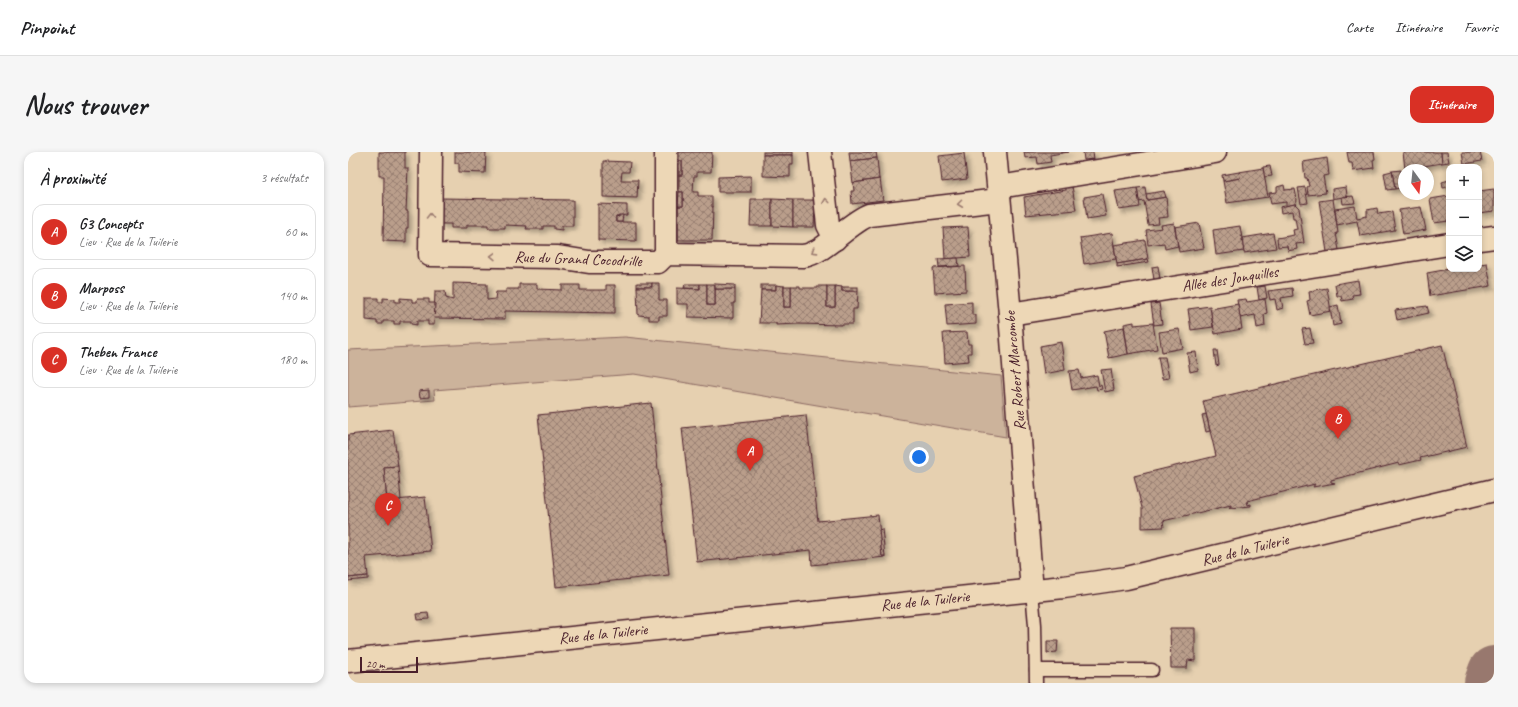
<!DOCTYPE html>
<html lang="fr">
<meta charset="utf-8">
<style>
body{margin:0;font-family:Caveat,sans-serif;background:#f6f6f6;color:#202124}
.controls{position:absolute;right:12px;top:12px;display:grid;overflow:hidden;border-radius:8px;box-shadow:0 2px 6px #0003}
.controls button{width:36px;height:36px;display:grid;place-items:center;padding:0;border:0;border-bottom:1px solid #e0e0e0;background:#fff;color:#202124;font:20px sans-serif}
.compass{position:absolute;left:1050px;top:12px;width:36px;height:36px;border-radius:50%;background:#fff;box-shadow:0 2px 6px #0003;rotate:165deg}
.scale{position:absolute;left:12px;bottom:10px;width:58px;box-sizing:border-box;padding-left:4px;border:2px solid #4a1f2b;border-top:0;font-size:11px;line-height:14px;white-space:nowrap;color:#4a1f2b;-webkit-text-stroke:3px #edd7b6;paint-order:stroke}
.you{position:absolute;left:571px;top:305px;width:14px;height:14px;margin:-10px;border:3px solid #fff;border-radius:50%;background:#1a73e8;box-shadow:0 0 0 6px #1a73e833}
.badge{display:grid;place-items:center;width:26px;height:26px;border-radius:50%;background:#d93025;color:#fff;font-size:13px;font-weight:700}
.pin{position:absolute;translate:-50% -33px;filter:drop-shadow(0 1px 2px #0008)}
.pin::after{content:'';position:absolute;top:21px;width:14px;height:12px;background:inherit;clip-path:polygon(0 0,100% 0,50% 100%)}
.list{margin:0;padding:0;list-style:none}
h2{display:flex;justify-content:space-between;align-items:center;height:52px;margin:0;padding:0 16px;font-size:17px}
h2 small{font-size:13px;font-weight:400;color:#757577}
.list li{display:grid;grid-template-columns:26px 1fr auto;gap:12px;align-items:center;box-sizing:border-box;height:56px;margin:0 8px 8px;padding:0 8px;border:1px solid #e0e0e0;border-radius:12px}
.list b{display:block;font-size:15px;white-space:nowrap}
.list p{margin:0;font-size:13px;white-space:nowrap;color:#757577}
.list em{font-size:13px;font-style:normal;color:#757577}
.icon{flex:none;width:22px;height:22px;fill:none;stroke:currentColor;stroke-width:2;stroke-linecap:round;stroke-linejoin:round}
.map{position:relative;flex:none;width:1146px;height:531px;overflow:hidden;border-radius:12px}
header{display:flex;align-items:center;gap:24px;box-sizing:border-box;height:56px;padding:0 20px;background:#fff;border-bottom:1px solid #e0e0e0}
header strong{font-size:19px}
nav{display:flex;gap:22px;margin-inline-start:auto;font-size:14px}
.intro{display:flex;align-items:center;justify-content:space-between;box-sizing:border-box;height:96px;padding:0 24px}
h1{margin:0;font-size:28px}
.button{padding:10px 18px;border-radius:12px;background:#d93025;color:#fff;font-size:14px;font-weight:700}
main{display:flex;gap:24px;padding:0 24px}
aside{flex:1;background:#fff;border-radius:12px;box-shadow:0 2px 6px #0003}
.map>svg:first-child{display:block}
</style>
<header>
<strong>Pinpoint</strong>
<nav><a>Carte</a><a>Itinéraire</a><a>Favoris</a></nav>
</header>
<div class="intro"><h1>Nous trouver</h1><a class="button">Itinéraire</a></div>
<main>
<aside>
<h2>À proximité<small>3 résultats</small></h2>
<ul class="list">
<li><span class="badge">A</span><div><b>G3 Concepts</b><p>Lieu · Rue de la Tuilerie</p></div><em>60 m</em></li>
<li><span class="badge">B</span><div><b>Marposs</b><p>Lieu · Rue de la Tuilerie</p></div><em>140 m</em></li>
<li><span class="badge">C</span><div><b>Theben France</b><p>Lieu · Rue de la Tuilerie</p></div><em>180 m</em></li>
</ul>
</aside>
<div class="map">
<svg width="1146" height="531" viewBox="0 0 1146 531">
<defs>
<pattern id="building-cross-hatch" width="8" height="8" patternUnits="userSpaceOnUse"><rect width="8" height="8" fill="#ba9e8b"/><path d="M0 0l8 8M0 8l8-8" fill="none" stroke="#998072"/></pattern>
<filter id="shadow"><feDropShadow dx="3.5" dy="3.5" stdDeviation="2" flood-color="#0004"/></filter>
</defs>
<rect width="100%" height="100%" fill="#e6d0b0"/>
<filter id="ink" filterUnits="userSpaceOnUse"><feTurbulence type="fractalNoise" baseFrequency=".025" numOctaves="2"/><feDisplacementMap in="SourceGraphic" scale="8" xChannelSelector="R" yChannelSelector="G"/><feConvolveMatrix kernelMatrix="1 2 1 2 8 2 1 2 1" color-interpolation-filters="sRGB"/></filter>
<g filter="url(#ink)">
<path fill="#ccb39b" stroke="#8b6963" d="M277,185L653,224L658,285L286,222L86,238L87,248L0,255V198Z"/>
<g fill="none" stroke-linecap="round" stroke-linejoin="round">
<path stroke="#98786e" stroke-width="52" d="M1142,531L1146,520"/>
</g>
<g fill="url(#building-cross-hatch)" stroke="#4a1f2b" filter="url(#shadow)">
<path d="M31,0H57V16H60L58,59H60V76H58V90L35,89L36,24H31Z"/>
<path d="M107,0H138L137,21L111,20V11H107Z"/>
<path d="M331,0H364L363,20H349V24H346L345,40H350V44H364V55H365L364,88H330V54H335V40H331V23H334V9H331Z"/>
<rect x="415" y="0" width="30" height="3"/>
<path d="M501,0H528L529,6L502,9Z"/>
<path d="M676,0H721L702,3L703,10L690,12L689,5L677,6Z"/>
<path d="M735,0H745L746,7L736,8Z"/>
<path d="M999,0H1026L1027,7L1025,8L1026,16L1005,19L1004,11H1001Z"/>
<path d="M1055,0H1093L1094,11L1057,17Z"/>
<path d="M1093,0H1099L1101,10L1094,11Z"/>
<path d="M1114,0H1132L1134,9L1116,12Z"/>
<path d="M616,1L619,27L594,30L591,4Z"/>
<path d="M415,3H445V12H442V25L415,24Z"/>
<path d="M529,6L531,27L505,31L502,9Z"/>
<path d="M979,6L981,23L975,24L978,41L960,43L959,35L961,34L959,26H957L955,10Z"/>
<path d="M255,9L282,10L281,20H274L273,28H290L289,46L255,45Z"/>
<rect x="331" y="9" width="3" height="14"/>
<path d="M922,14L924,24L916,25L915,15Z"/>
<path d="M915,16L920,45L879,51L875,29L892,26L891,20Z"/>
<path d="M1053,18L1056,35L1047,37L1044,19Z"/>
<path d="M1044,19L1047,37L1039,38L1036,21Z"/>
<path d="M891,20L892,26L875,29L874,23Z"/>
<path d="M403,24V40H370V25Z"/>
<path d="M532,27L535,48L504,52L503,39H506L505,31Z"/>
<path d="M1101,28V35L1095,36L1094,30Z"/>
<path d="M936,33L937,38L947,37L949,48L947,52L938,54V50L923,52L921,41L929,40V35Z"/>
<path d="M724,34L728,58L678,63L676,45L718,38V35Z"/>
<path d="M797,35L799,48L818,45L820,65L810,66L811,72L800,73L796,49L791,50L789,36Z"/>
<path d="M957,35L960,51L953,52L950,36Z"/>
<path d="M998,35L999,44L985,47L984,37Z"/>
<path d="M789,36L792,55L771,58L767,39Z"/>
<path d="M1146,37V59L1131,61V39Z"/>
<path d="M816,39L818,45L799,48L798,42Z"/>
<path d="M331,40H335V54H330Z"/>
<path d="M754,42L758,64L739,67L736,45Z"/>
<path d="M1005,44L1007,51L995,52L994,45Z"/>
<path d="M1101,44V69L1086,71L1082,47Z"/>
<path d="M92,46L225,48V74H214V78L206,77V74H195V77H178L179,74L157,73V76H140V73H119V76H103V72H92Z"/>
<path d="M403,47H424V74H402Z"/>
<path d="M424,47L445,48V75L424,74Z"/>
<path d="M985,47L990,81H988L991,98L979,100L971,49Z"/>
<path d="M445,48H467L466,75H445Z"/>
<path d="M250,52L279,53V63L268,64V70H288V89L250,88Z"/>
<path d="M947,52L951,56L956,91L948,92L949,97L940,99L939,94L930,95L929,86L946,83L945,78L949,77L947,66H945L944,59L933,61L932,55Z"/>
<path d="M1007,54L1009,66L1019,64V58L1029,56L1030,62L1044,60L1047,78L1012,84L1009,69L989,73L987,57Z"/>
<path d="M1073,55L1078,78L1055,82L1051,58Z"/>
<path d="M271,63H275L274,70H268V64L271,65Z"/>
<path d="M826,71L830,94L817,97L816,91L800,93L798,78L814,76L813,73Z"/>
<path d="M851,71L856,96L831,100L827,75Z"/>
<path d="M892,74L896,99L868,103L865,78Z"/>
<path d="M620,75L622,105L597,107L595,76Z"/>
<path d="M764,81L768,107L736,112L732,86Z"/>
<path d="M925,81L928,96L896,101L894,86Z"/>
<path d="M797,88L800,107L769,112L766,93Z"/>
<path d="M610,106L611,114L591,115L590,107Z"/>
<path d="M800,107L801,110L769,115V112Z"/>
<path d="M1139,111L1143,134L1082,144L1079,121L1101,117H1131V112Z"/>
<path d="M617,114L618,139L587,141L585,116Z"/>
<path d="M810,114L812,127L806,128L804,115Z"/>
<path d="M1010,128L1012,142L1004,143L1005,147L994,149L993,144H989L987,132Z"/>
<path d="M105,131L139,132V148L147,147L148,140H158V137H171V132H189V137L214,138V133H232V138H258V133H267V161L157,159V167L86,166L87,139H97L98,146L105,148Z"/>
<rect x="289" y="131" width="15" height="4"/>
<path d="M304,131H311V148H319V164H311V168H301V164L290,163L289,135H304Z"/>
<path d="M337,132H352V137L336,136Z"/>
<path d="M352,132H359V153H367V137H387V151H385V166L340,165V152H329V136L352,137Z"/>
<rect x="359" y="132" width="8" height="21"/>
<path d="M367,132L387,133V137H367Z"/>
<rect x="413" y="133" width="15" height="5"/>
<path d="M428,133L436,134V155H443V134H452V136H470V134H479V155H487V134L494,135V139H510L509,157H505V172H494V173L450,172L428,173V171H411L413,138H428Z"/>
<rect x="436" y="134" width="7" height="21"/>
<rect x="479" y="134" width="8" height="21"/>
<path d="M917,134L919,146L911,148L909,135Z"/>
<rect x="494" y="135" width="16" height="4"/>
<path d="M944,136L945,144L933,146L935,156L929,158L927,147L922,148L920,139Z"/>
<path d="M979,136L983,159L962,163L959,149L962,148L961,139Z"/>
<path d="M18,146H30V150H35V146L47,147V150H52V146L64,147V150H69V147H81V151H87L86,173H80V169H69V173L63,172V169H52V172H46V169H35V172H29V169L18,168Z"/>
<path d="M898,147L899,150L917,147L919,161L916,162L917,174L909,176L907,163L892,166L889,148Z"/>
<path d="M624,150V163H628V172L599,174L597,152Z"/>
<path d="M811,151L814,172L806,173L803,152Z"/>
<path d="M890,152L894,177L867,182L862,157Z"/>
<path d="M990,153L993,172L985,174L982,155Z"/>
<path d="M862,154L865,175L843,178L840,157Z"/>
<path d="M1079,154L1081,161L1049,168L1047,158Z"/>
<path d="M786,170V173L805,171L809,197L780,202L776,172Z"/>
<path d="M776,175L780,202L761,206L756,179Z"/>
<path d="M962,176L965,191L957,192L954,177Z"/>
<path d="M831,177L835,196L814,200L811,180Z"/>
<path d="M619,180L620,192H623V201H620L621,209L597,211L595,181Z"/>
<path d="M713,190L717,218L696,222L692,194Z"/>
<path d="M1094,193L1119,295L1072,306L1073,308L1051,313V311L983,328V330L987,331L965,335L967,332L899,349L900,353L903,352V354L882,356L881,355H883V353L815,369L816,375L794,376V356L786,324L868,304L855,249Z"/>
<path d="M866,198H869L871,213L868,214Z"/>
<path d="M848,200L850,218L842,220L839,201Z"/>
<path d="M810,205H817L821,226L814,227Z"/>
<path d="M763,217L766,238L757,240L753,218Z"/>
<path d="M731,218L733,226L749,223L751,234L753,233L754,237L749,238L748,234L724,238L721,219Z"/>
<path d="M81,238V245L72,246L71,239Z"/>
<path d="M303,251L321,423L208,435L190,263Z"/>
<path d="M858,262L862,279L858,280L854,263Z"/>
<path d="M458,263L470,369L530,363L534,404H537V405L464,413L463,398L349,410L334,276Z"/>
<path d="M45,278L50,314L36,315L39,349L77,345L83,399L18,405L20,424L0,426V283Z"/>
<path d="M50,314L53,348L39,349L36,315Z"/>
<path d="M534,377L537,404H534L531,378Z"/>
<path d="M20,424V427L0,429V426Z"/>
<path d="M80,461L81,467L70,468L69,462Z"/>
<path d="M822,476H847V509L840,508L839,516H823Z"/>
<path d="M699,489H710L709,500L699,501Z"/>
</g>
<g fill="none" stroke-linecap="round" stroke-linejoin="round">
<g stroke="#4a1f2b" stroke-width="15">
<g id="lane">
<path d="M684,439L687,473L688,531"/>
<path d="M688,518H804"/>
</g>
</g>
<g stroke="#4a1f2b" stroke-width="25">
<g id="street">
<path d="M83,0L82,103L210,105L241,110H310L318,102L455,104C477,101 500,71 521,63L651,48"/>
<path d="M472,0L480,73L487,87"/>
<path d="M647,0L662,162L684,439"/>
<path d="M651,35L867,0"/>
<path d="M1131,87L1146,85"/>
<path d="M318,102V0"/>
<path d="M662,162L1101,92"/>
</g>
</g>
<g stroke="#4a1f2b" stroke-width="25">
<path id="secondary" d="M0,509L716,435L778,426L1146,338"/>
</g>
<use href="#lane" stroke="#edd7b6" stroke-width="12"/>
<use href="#street" stroke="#edd7b6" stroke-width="22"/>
<use href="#secondary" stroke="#edd7b6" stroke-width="22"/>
</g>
<defs><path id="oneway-chevron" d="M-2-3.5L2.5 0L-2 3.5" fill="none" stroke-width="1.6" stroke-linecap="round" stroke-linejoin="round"/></defs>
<g stroke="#9c7b70">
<use href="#oneway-chevron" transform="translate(478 49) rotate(-97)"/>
<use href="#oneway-chevron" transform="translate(612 52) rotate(173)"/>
<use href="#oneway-chevron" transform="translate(82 64) rotate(-89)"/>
<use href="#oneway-chevron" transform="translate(466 99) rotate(148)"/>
<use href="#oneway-chevron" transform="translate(145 104) rotate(-179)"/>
</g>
</g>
<g text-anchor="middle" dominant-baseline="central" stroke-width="4" stroke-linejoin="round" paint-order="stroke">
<g font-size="16" fill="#4a1f2b" stroke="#edd7b6">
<text transform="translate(230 107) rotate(2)">Rue du Grand Cocodrille</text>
<text transform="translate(882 127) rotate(-9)">Allée des Jonquilles</text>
<text transform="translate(667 219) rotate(-95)">Rue Robert Marcombe</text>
<text transform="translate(897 398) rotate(-14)">Rue de la Tuilerie</text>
<text transform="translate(577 449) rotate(-6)">Rue de la Tuilerie</text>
<text transform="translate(255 482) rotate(-6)">Rue de la Tuilerie</text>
</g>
</g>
</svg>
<div class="controls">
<button>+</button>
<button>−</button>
<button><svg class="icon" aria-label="layers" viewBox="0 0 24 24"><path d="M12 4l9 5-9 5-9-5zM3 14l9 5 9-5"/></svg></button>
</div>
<svg class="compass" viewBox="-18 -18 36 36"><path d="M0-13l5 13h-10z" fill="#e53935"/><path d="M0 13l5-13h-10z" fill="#757577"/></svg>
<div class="scale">20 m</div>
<div class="you"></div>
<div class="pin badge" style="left:402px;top:319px">A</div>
<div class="pin badge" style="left:990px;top:287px">B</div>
<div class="pin badge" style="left:40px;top:374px">C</div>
</div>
</main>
